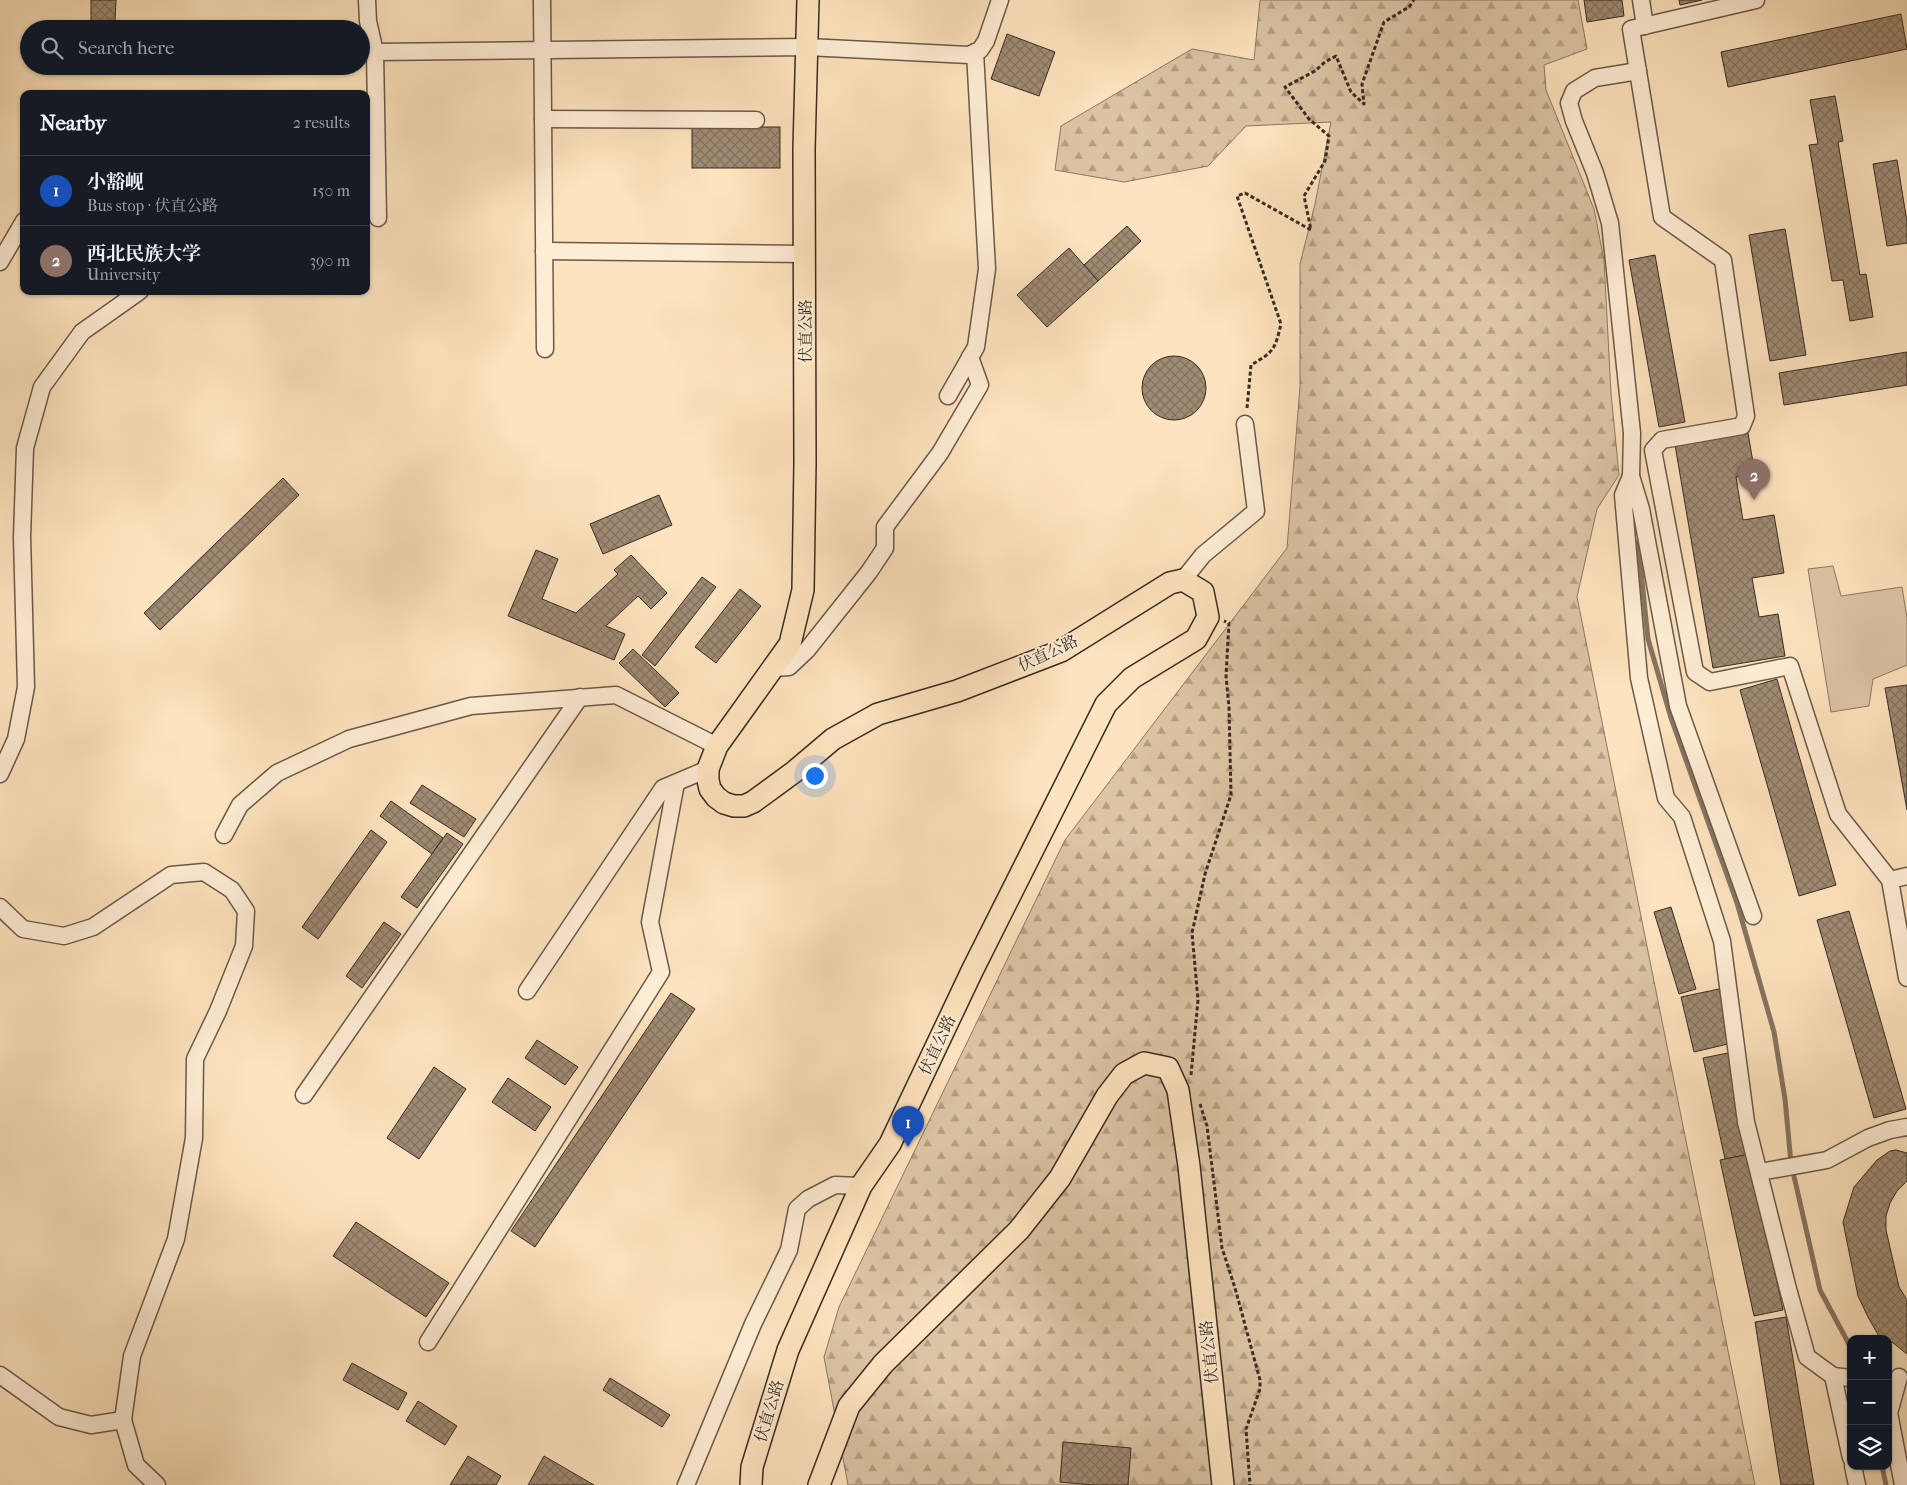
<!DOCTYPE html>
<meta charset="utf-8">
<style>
body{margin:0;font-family:"IM FELL French Canon","Noto Serif SC",serif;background:#20242c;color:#f1f3f6}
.controls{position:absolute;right:15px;bottom:15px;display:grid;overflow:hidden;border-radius:10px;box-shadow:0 1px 4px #0004}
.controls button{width:45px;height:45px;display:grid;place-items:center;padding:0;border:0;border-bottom:1px solid #363941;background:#171b24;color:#f1f3f6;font:25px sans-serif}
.you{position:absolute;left:814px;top:775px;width:18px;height:18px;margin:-12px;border:4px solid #fff;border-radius:50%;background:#1a73e8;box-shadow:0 0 0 8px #1a73e833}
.badge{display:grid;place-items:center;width:32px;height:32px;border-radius:50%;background:#0f766e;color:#fff;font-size:16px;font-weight:700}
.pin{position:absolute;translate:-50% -41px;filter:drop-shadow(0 1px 2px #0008)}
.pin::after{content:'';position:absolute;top:26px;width:18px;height:15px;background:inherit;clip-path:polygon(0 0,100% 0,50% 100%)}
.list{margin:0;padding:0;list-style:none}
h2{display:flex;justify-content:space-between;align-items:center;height:65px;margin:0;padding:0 20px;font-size:21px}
h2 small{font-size:16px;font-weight:400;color:#9ea1a6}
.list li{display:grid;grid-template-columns:32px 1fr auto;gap:15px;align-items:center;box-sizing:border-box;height:70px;padding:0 20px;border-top:1px solid #363941}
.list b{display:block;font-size:19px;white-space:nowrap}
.list p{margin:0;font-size:16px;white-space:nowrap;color:#9ea1a6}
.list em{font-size:16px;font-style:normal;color:#9ea1a6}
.icon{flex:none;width:28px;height:28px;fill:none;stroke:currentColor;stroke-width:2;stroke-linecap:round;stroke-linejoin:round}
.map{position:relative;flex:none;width:1907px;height:1485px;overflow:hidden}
.search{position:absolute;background:#171b24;box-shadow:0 1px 4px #0004;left:20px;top:20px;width:350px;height:55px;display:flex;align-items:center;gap:12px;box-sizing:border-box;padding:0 18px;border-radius:28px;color:#9ea1a6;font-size:19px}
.panel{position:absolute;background:#171b24;box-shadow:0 1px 4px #0004;left:20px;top:90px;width:350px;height:205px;border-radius:10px}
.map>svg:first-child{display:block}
</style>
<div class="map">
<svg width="1907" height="1485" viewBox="0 0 1907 1485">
<defs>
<pattern id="forest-firs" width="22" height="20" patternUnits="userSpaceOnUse" patternTransform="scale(1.25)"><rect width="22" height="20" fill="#dcc4a4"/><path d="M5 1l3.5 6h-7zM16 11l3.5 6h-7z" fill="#b39f85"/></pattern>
<pattern id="building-cross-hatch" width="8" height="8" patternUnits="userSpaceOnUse" patternTransform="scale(1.25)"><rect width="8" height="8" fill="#9f8b74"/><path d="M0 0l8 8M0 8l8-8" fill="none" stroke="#83725f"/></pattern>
</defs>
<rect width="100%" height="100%" fill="#fde3be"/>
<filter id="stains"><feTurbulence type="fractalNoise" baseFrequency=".004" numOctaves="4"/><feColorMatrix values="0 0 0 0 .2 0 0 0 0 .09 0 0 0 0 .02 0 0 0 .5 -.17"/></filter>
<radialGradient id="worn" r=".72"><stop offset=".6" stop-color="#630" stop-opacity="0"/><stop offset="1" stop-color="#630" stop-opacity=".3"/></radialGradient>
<path fill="#dcc4a4" stroke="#8a7864" d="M1833,566L1841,596L1902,587L1907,618V665L1873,679L1869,706L1831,712L1808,569Z"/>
<path fill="url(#forest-firs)" stroke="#8a7864" d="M1260,0H1578L1587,49L1544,65L1546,90L1594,209L1604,260L1611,393L1619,475L1597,509L1577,597L1755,1485H848L824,1357L839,1307L1065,840L1287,548L1300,387V264L1315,204L1331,122L1246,126L1208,166L1124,182L1055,170L1061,126L1192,49L1254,60Z"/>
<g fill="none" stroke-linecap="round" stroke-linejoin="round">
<g stroke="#867461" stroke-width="5">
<path d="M1638,542L1648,639L1671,718L1737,903L1774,1032L1785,1099L1791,1163L1820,1290L1851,1348"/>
<path d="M1882,1466L1886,1485"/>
</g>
</g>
<g fill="url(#building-cross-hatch)" stroke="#392b24">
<path d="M91,0H116L115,20L123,29H91Z"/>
<path d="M1584,0H1622L1624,16L1587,22Z"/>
<path d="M1679,0H1702L1680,5Z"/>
<path d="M1901,14L1907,49L1728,87L1721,52Z"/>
<path d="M1007,34L1055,52L1039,96L991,79Z"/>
<path d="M1835,96L1843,141L1838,142L1860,275L1866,274L1873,317L1850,321L1843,280L1832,281L1809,145L1818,144L1810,100Z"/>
<rect x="692" y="127" width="88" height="41"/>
<path d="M1897,160L1907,222V243L1887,246L1873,164Z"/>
<path d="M1127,226L1141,241L1098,281L1084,265Z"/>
<path d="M1785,229L1806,355L1770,361L1749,235Z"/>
<path d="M1069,248L1098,281L1047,327L1017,295Z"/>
<path d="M1655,255L1685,422L1659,427L1629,260Z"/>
<path d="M1907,352V385L1784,405L1779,373Z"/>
<circle cx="1174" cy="388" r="32"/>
<path d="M1748,433L1755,474L1736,477L1743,520L1774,515L1784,573L1752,578L1759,617L1778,614L1785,656L1713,668L1675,445Z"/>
<path d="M283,478L299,495L160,630L144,613Z"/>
<path d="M659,495L672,525L603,554L590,524Z"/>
<path d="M536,550L558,559L542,599L576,613L618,574L614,570L631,555L667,593L651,609L638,596L606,626L625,634L614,660L508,616Z"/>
<path d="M702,577L716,587L655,666L642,655Z"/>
<path d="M740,589L761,606L716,663L695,647Z"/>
<path d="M633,649L679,693L665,707L619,663Z"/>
<path d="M1777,679L1836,885L1799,896L1740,690Z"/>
<path d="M1907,685V810L1885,688Z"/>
<path d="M422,785L476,819L464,837L410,803Z"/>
<path d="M391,801L443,838L432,854L380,816Z"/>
<path d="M371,830L387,842L318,939L302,927Z"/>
<path d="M447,833L463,844L417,908L401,897Z"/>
<path d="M1671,907L1696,989L1679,994L1654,912Z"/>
<path d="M1849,911L1906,1109L1874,1118L1817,920Z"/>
<path d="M384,922L401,934L362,988L346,976Z"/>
<path d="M1719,989L1732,1043L1694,1052L1681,997Z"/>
<path d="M671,993L695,1009L535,1247L511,1231Z"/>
<path d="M537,1040L578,1067L565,1085L525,1058Z"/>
<path d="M1728,1053L1750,1154L1725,1159L1703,1058Z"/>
<path d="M434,1067L466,1089L419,1159L387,1138Z"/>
<path d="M508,1078L551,1107L535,1131L492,1102Z"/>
<path d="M1896,1150L1907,1153V1181L1897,1191L1890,1203L1886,1216V1230L1899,1287L1907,1300V1354L1892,1342L1889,1346L1888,1339L1880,1338L1868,1317L1858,1296L1843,1222L1854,1187L1877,1160L1890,1151Z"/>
<path d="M1750,1154L1783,1310L1754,1316L1720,1160Z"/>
<path d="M356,1222L449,1283L426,1317L333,1256Z"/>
<path d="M1786,1317L1814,1485H1781L1755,1322Z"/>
<path d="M352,1363L407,1393L398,1410L343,1380Z"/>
<path d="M610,1378L670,1415L662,1427L603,1390Z"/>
<path d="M418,1401L457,1426L445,1445L406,1421Z"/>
<path d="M1063,1442L1131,1448L1128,1485H1092L1060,1482Z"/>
<path d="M468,1456L501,1476L496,1485H450Z"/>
<path d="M544,1456L594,1485H528Z"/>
</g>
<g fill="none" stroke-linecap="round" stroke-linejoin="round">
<g stroke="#6a594a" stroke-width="19">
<g id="minor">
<path d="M367,0L368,21L375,52"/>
<path d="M542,0L545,349"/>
<path d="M1641,0L1645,26"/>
<path d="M1756,0L1631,29L1662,217L1723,260L1746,416L1742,426L1662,440L1653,450L1695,672L1710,682L1790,666L1838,814L1890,880"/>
<path d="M1638,71L1595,78L1574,91L1569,103L1574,121L1595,173L1610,223L1632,433L1631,476L1641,509L1678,706L1753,916"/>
<path d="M543,119L756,120"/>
<path d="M378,218L375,52L807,47L969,55L980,50L986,41L1000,0"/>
<path d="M544,251L805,254"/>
<path d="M0,262L24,221"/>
<path d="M948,396L976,347L987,269L975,52"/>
<path d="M1631,476L1623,495L1639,678L1666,798L1682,817L1722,941L1746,1122L1788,1289L1807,1357L1833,1376"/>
<path d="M1183,580L1203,555L1256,511L1245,424"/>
<path d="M773,668L789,667L807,650L869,572L885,548V527L940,453L980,385L970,357"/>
<path d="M0,774L16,739L26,687L22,537L25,448L42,387L82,332L140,291"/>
<path d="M224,835L240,805L277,773L349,739L471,706L616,695L717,746"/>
<path d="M1907,876L1890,880L1907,978"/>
<path d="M0,907L23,929L64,936L93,927L171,875L204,872L232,890L246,911L244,946L218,1011L195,1059L194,1138L176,1239L132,1356L123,1420"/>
<path d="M527,991L663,788L708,769"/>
<path d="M304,1095L580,697"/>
<path d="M1760,1172L1827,1160L1868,1138L1890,1130L1907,1127"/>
<path d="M428,1342L661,972L650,922L676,783"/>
<path d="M0,1375L59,1417L91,1425L123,1420L136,1465L157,1485"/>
<path d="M1899,1377L1889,1413L1903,1485"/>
<path d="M1851,1378L1833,1376L1851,1458"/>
<path d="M1853,1466L1857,1485"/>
<path d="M686,1485L753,1324L789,1250L797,1209L808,1199L835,1185L861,1186"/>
</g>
</g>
<g stroke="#392b24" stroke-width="24">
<g id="major">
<path d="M751,1485L752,1467L788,1350L861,1186L890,1144L972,971L1106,704L1132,678L1196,639L1208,617L1203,592L1183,580L1170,583L1061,651L957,691L878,714L833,739L794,772L753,802L744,806H734L724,803L716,797L710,789L708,780V769L717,746L790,644L803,590L805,463L804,149L808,0"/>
<path d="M819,1485L849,1406L883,1364L1019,1230L1060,1178L1107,1096L1124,1074L1144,1063L1168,1068L1178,1090L1189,1166L1223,1485"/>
</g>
</g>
<g stroke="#392b24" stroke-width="3" stroke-dasharray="4 2.5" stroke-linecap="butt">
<path d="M1247,408L1251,365C1274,352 1275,349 1281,324L1237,196L1245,193L1311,230L1304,196L1325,161L1329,136L1309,119L1285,87L1315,71L1325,62L1336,56L1351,92L1364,104L1362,84L1384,22L1409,7L1414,0"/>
<path d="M1191,1075L1198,1000L1192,933L1205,874L1231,795L1229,707L1226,676L1229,623L1224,621"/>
<path d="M1200,1104L1207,1126L1222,1248L1235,1288L1260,1380V1389L1246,1429L1250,1485"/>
</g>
<use href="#minor" stroke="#feedd5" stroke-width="16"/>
<use href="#major" stroke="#fde3be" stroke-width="21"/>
</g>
<g text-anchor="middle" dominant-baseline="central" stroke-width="4" stroke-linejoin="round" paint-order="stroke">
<g font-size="16" fill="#392b24" stroke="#feedd5">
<text transform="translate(805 331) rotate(-90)">伏直公路</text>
<text transform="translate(1048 653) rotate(-25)">伏直公路</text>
<text transform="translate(937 1045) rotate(-65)">伏直公路</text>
<text transform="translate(1209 1352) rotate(-96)">伏直公路</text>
<text transform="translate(769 1411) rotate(-73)">伏直公路</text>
</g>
</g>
<rect width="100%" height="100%" filter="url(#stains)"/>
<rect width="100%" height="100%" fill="url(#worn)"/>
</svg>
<div class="controls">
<button>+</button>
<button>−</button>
<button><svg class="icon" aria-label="layers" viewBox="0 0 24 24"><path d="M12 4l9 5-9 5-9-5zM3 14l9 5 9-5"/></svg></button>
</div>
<div class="you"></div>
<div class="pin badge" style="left:908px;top:1147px;background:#1a4fb4">1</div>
<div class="pin badge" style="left:1754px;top:500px;background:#8d6e63">2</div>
<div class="search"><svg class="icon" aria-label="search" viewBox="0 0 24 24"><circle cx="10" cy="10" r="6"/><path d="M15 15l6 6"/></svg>Search here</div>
<section class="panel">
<h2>Nearby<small>2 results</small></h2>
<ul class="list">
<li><span class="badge" style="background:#1a4fb4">1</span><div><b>小豁岘</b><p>Bus stop · 伏直公路</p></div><em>150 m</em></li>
<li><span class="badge" style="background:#8d6e63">2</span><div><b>西北民族大学</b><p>University</p></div><em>390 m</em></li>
</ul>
</section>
</div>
